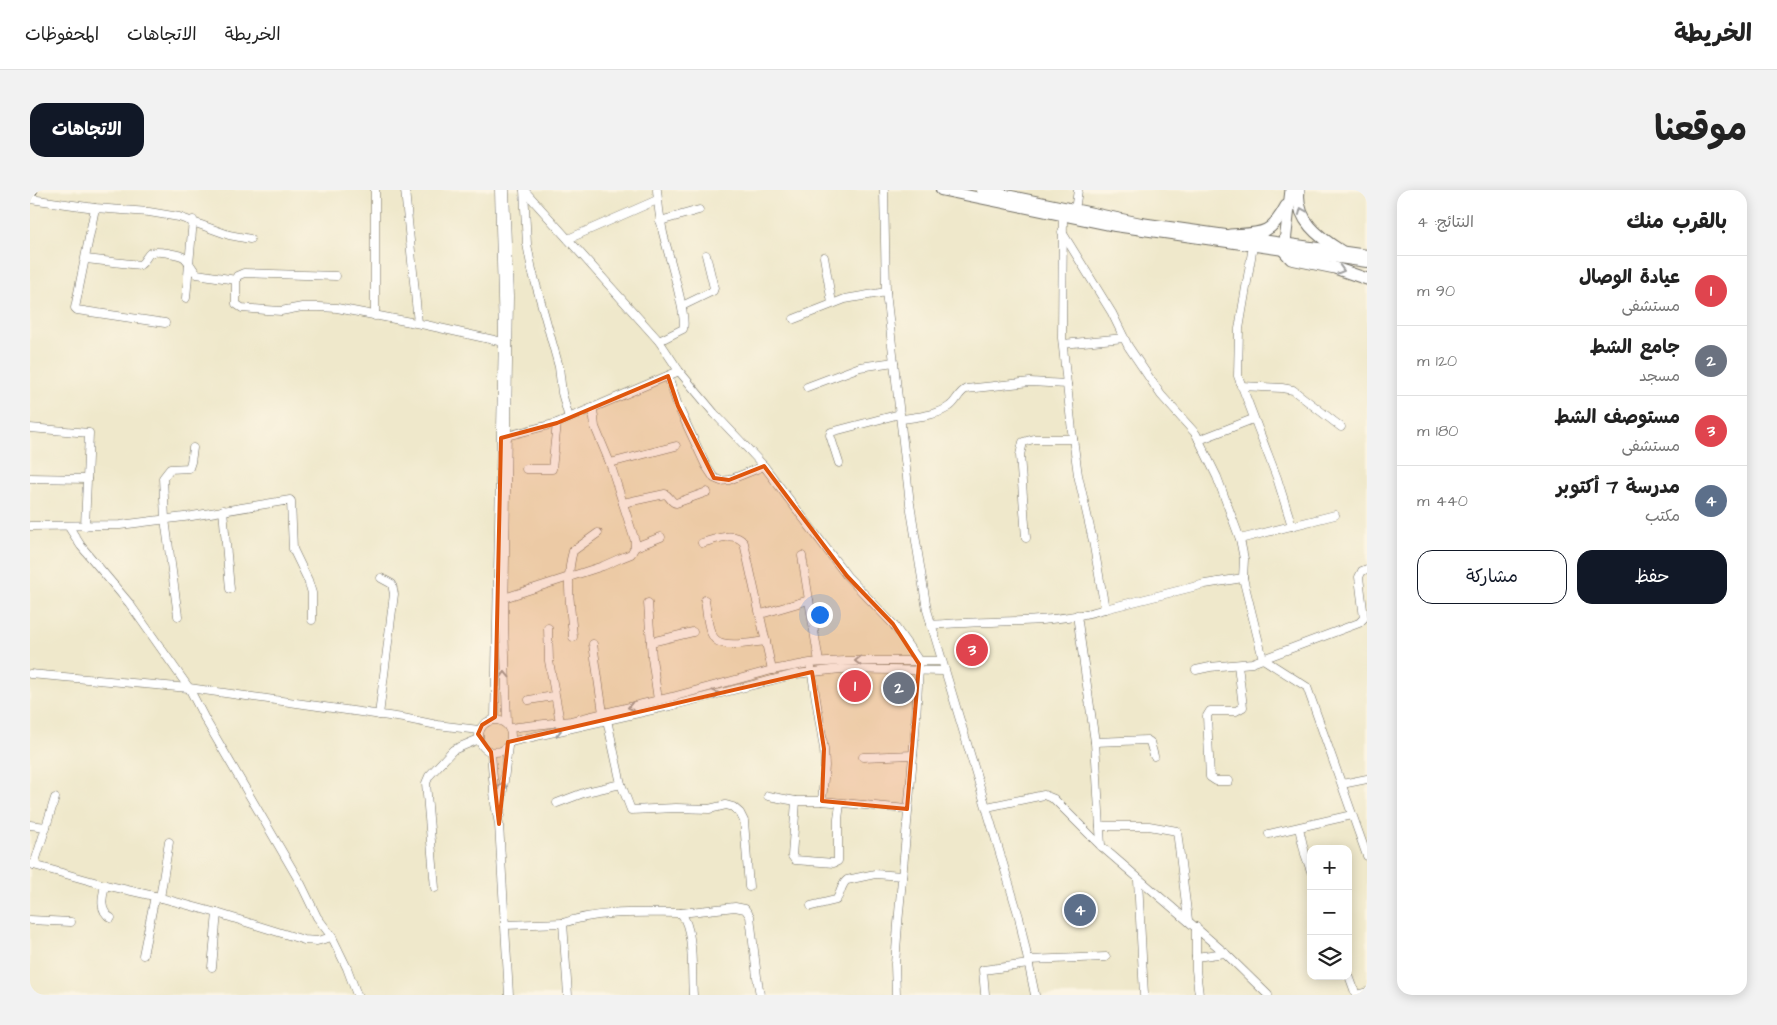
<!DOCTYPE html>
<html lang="ar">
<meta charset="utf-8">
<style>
body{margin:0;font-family:"Architects Daughter","Playpen Sans Arabic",sans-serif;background:#f2f2f2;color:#222;direction:rtl}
.controls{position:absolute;right:15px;bottom:15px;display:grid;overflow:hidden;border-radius:10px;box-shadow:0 2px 12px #0003}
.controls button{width:45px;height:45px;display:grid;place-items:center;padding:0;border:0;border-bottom:1px solid #e0e0e0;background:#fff;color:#222;font:25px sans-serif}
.you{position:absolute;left:789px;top:424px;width:18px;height:18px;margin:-12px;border:4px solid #fff;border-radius:50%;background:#1a73e8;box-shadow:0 0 0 8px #1a73e833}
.badge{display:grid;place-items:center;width:32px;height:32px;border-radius:50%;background:#111827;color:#fff;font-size:16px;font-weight:700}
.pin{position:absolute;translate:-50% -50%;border:2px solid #fff;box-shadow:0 1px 5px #0006}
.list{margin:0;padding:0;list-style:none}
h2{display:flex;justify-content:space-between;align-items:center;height:65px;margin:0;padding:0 20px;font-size:21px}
h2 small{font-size:16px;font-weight:400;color:#767676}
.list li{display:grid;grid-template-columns:32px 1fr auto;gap:15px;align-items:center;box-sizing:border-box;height:70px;padding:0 20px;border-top:1px solid #e0e0e0}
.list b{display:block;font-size:19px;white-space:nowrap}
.list p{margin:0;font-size:16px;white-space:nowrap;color:#767676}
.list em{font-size:16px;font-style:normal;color:#767676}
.actions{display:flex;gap:10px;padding:15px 20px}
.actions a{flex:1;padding:11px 0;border:1px solid #111827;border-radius:15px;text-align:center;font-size:18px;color:#111827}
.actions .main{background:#111827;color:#fff}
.icon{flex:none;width:28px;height:28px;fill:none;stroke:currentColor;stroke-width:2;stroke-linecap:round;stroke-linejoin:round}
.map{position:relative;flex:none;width:1337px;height:805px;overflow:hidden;direction:ltr;border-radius:15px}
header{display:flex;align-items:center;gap:30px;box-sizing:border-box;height:70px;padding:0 25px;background:#fff;border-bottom:1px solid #e0e0e0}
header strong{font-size:24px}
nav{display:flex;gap:28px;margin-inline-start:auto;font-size:18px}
.intro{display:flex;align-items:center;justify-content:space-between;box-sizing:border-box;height:120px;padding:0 30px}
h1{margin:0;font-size:35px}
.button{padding:12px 22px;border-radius:15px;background:#111827;color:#fff;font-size:18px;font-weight:700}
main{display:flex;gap:30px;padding:0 30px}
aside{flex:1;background:#fff;border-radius:15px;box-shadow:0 2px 12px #0003}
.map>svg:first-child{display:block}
</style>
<header>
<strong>الخريطة</strong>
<nav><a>الخريطة</a><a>الاتجاهات</a><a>المحفوظات</a></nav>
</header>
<div class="intro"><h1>موقعنا</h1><a class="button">الاتجاهات</a></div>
<main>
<aside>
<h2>بالقرب منك<small>النتائج: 4</small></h2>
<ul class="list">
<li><span class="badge" style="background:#e0444e">1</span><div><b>عيادة الوصال</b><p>مستشفى</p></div><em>90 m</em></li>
<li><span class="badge" style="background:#6b7280">2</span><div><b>جامع الشط</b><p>مسجد</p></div><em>120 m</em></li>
<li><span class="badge" style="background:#e0444e">3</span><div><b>مستوصف الشط</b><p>مستشفى</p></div><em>180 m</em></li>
<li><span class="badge" style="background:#5c6f8a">4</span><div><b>مدرسة 7 أكتوبر</b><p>مكتب</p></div><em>440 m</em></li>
</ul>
<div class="actions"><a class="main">حفظ</a><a>مشاركة</a></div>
</aside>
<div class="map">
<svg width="1337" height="805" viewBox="0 0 1337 805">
<rect width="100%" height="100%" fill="#fcf5e5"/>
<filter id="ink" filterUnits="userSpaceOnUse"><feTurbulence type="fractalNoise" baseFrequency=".02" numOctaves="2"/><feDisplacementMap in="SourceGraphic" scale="10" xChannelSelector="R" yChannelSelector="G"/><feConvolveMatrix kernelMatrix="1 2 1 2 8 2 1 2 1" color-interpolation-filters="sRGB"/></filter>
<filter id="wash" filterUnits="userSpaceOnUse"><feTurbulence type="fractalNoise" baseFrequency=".0096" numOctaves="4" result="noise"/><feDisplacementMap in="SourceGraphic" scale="20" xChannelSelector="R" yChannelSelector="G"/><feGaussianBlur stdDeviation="1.12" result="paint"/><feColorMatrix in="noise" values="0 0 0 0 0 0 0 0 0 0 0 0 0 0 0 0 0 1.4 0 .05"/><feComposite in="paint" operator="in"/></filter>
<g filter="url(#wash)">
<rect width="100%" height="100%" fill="#efe8cb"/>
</g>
<g filter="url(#ink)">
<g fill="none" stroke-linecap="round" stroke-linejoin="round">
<g stroke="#706d63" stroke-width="9">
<g id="minor">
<path d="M345,0V126"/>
<path d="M375,0L388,133"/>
<path d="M475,0L479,107L474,430L477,534"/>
<path d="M494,0L629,151L649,181L684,223L734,276L817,386L863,434L887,468L889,479L885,544L868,734L865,774L866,805"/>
<path d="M494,0L497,54L502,80L529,177L532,203L539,228"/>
<path d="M627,0C628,14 630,29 633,43C637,60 658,127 653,139L629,151"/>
<path d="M854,0L856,102L880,314L897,420L989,727L1005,805"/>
<path d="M0,9L65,18L119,22L149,27L199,45L220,49"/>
<path d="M65,18L45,118L47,120L135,133"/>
<path d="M1045,20L1048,0"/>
<path d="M630,31L669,20"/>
<path d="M1032,42L1082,123L1098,156L1131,205L1166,244L1187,287L1210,349L1214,369L1213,388L1233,469L1277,497L1337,666"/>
<path d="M538,49L627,10"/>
<path d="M1223,56L1209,139L1208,186L1247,288L1262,336"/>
<path d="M794,67L802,113"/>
<path d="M56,69L110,75C115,72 116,66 120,63C126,60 150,64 155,68C160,73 162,79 167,84L206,90V114L212,118L236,120L251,121L272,117H289L307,118L396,135L473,152"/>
<path d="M206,90L207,86L214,83L306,86"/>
<path d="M156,108L163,30"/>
<path d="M652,116L683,101L684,98L676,65"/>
<path d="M764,129L815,109L856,102"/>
<path d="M1033,154L1094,148"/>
<path d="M638,186L648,216L676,276L684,288L691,291L699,290L734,276"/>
<path d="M1211,196L1252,198L1263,200L1311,237"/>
<path d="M777,197L830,177L864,172"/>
<path d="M871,229C886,227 907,226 920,216C927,211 928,203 936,199L1000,192L1037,194"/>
<path d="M0,238L59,243L55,336"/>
<path d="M473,247L527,233L649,181"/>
<path d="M1169,250L1223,229"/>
<path d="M580,273L646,256"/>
<path d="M809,273L800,245L801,242L870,224"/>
<path d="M496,279H522L527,233"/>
<path d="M0,288L57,289"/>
<path d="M593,313L635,304C640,306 641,313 646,313L677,302"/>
<path d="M193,320L200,399"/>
<path d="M0,336L90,335L162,326L260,310L261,311L263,359L278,390L282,403V430"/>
<path d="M39,337L51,356L99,413L159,498L175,529L271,694L287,727L302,747L317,778L327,805"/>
<path d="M996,348L990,265L993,252L1004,249H1043"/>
<path d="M1210,349L1305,325"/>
<path d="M672,353C684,350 705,340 714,353L742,480"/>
<path d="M605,357L631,347"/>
<path d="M772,366L779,410"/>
<path d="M474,408L573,376L591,368L601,364L605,357V351L580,273L565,237L563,219"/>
<path d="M675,410C677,422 677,440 685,449C694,459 724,452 736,451"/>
<path d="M618,413L622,468L628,510"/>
<path d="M1075,419L1175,394L1213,388"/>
<path d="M731,424L779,410L789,472"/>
<path d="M1047,425L1065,552L1071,656"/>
<path d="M148,426L135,329L133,288L140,279L159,278L161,272L163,258"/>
<path d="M901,435C959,429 1019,436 1075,419L1063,351L1048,285L1042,241L1032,148L1033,25"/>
<path d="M518,438L519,471L530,532"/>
<path d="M543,447C541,418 535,389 543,361L568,343"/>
<path d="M621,452L663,442"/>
<path d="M563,454L573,523"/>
<path d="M781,478L794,559L795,576L792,611L877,619"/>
<path d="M1166,480L1180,477L1222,473L1329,433L1334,428L1329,387L1332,381L1337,379"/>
<path d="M0,484L159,498L373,528L407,535L449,540"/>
<path d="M499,510L524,506"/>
<path d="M349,525L364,404L362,394L351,388"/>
<path d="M465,529L473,143L469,0"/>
<circle cx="465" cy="546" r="16"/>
<path d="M479,538L541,531L642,507L742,480L780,473L815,471H911"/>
<path d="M480,552L644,515L766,484L810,479L914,481"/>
<path d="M1065,552L1117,550L1120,552L1124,566"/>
<path d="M461,562L465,614L469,634L479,805"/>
<path d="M833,567L883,565"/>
<path d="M1199,591H1186L1180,587L1177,526L1180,521H1206L1213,517L1208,475"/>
<path d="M591,594L601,620L646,618L679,619L696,615L703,617L710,623L714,631L719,697"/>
<path d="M1312,594L1337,589"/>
<path d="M738,606L766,611"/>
<path d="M792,611H766L762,666L765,670L804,673L808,671V629L810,614"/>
<path d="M527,613L556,602L591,594L577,530"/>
<path d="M957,617L1014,605L1024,609L1071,656L1195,763L1238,805"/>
<path d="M470,625L478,556"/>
<path d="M0,635L16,637"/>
<path d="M1070,636H1119L1147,641L1158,730"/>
<path d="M1269,638L1275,664L1281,681"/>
<path d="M1239,644L1322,625"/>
<path d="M0,674L75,695L124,706L187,723L274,750L287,751L302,747"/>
<path d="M4,675L25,608"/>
<path d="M1108,690L1114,805"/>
<path d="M75,695C72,708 69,721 81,728"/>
<path d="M405,698L396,593L399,586L423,560L449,549"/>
<path d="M130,708L139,652"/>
<path d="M781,716L806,710C811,704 811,694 817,690L845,684L872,686"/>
<path d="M651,723L705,717L715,719L720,726L727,787L730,805"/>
<path d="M0,730L41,732"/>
<path d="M533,733C570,720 612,723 651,723C665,741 661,783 663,805"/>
<path d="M475,735L533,733L538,805"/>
<path d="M1166,737V780L1169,805"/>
<path d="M113,765L125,706"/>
<path d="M1166,767L1195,763"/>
<path d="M998,770L1076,767"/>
<path d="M182,777L187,723"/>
<path d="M1318,783L1326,805"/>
<path d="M955,804L953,780L999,774"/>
<path d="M1326,805L1337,802"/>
</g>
</g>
<g stroke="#706d63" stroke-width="12">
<g id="major">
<path d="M911,0L1085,36L1337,72"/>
<path d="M952,0L1111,33L1337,65"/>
<path d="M0,5L2,0"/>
</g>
</g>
<g stroke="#706d63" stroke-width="13">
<g id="highway">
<path d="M1261,0L1254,61L1261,69L1305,78L1337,89"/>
<path d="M1269,0C1265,30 1289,47 1311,61"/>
<path d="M1200,45C1231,43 1240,46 1256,16"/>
</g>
</g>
<use href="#minor" stroke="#fff" stroke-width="8"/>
<use href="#major" stroke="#fff" stroke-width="10"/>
<use href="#highway" stroke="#fff" stroke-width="11"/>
</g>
<defs><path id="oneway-chevron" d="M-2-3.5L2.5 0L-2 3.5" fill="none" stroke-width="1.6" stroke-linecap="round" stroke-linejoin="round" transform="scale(1.25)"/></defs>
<g stroke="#a0a0a0">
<use href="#oneway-chevron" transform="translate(1272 21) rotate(-113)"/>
<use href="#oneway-chevron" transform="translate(1311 80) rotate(16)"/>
<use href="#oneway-chevron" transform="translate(828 471) rotate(179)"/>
<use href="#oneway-chevron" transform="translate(475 485) rotate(-92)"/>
<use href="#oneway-chevron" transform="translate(686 504) rotate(-14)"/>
<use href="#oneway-chevron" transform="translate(601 517) rotate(167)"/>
<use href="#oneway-chevron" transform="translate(528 541) rotate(-12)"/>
<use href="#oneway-chevron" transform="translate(473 595) rotate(-83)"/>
</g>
</g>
<path fill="#df570e" fill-opacity="0.2" stroke="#df570e" stroke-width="4" stroke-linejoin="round" d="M638,186L648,216L684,288L699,290L734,276L817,386L863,434L889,474L877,619L792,611L794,559L782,482L478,552L469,634L461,562L448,544L452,535L465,527L471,248L527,233Z"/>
</svg>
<div class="controls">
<button>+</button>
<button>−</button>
<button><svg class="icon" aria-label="layers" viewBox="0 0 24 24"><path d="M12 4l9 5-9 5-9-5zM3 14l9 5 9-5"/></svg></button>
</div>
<div class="you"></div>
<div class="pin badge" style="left:825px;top:496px;background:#e0444e">1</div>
<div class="pin badge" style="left:869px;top:498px;background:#6b7280">2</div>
<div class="pin badge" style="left:942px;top:460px;background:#e0444e">3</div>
<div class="pin badge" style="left:1050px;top:720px;background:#5c6f8a">4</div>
</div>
</main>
